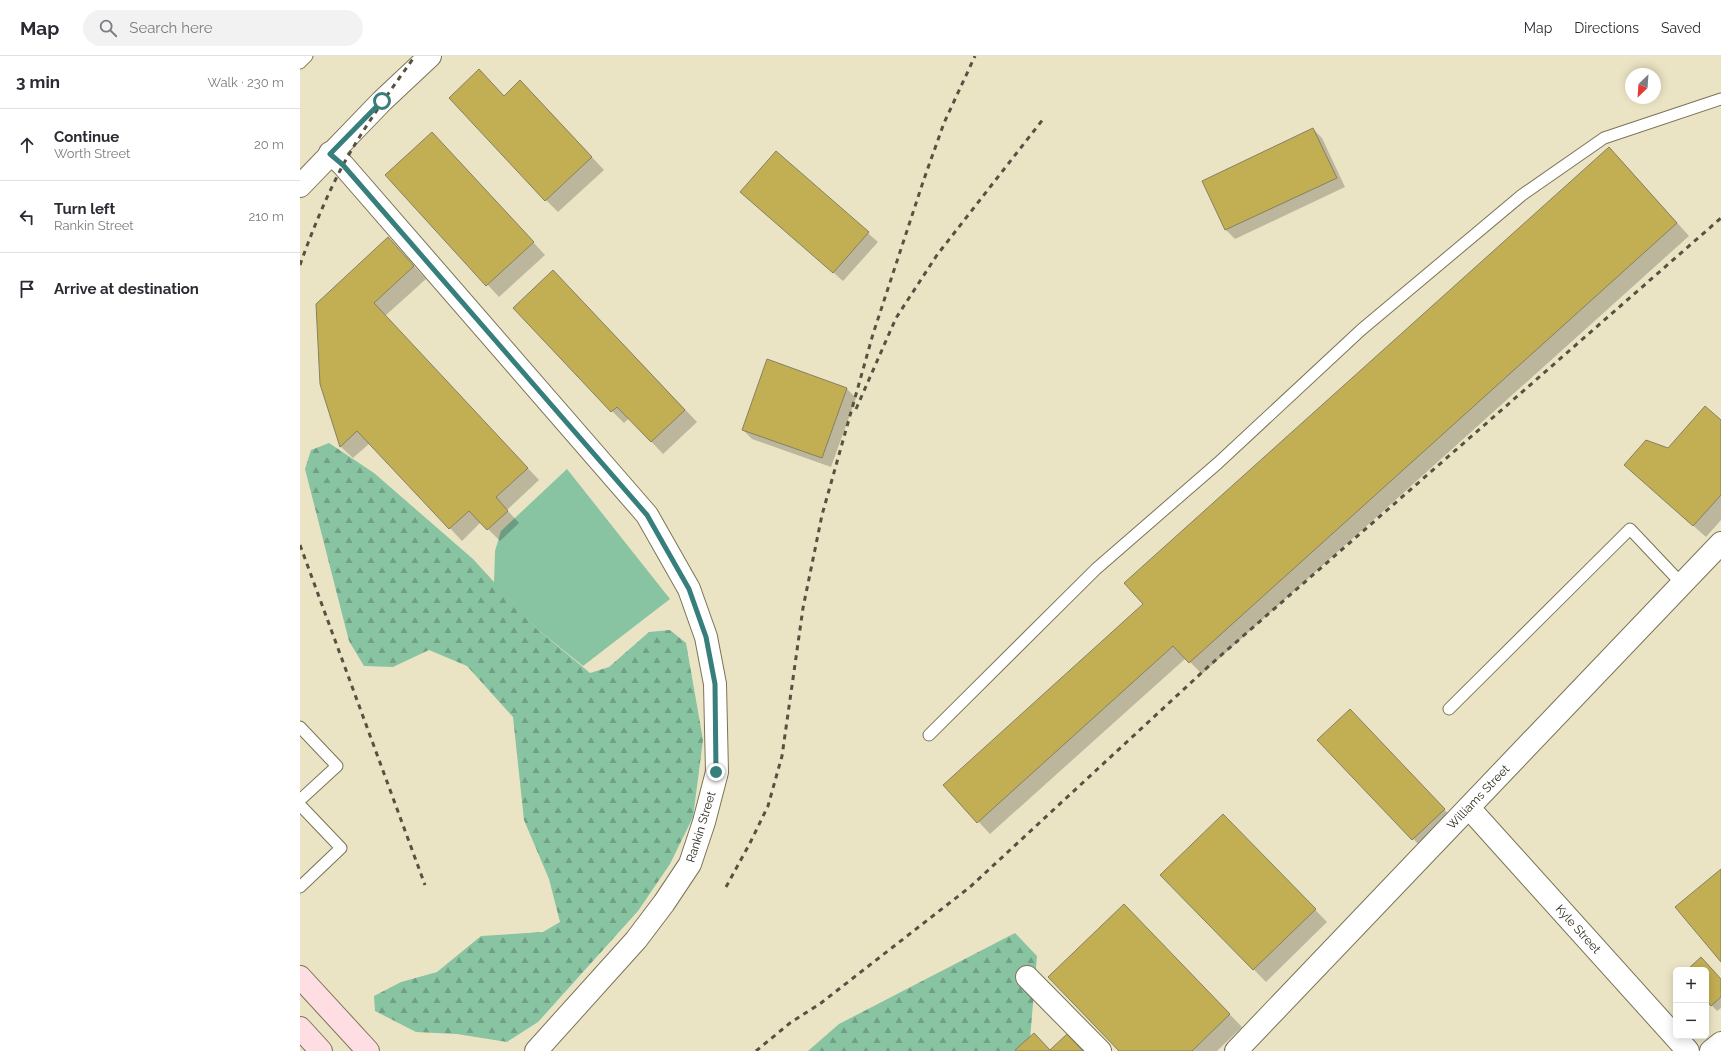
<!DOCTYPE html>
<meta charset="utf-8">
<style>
body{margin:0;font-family:Raleway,sans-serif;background:#f2f2f3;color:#2b2b33}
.controls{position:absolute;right:12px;bottom:12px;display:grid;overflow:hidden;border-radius:6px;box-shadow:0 2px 10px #0003}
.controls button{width:36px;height:36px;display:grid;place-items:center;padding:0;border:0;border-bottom:1px solid #e1e1e2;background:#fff;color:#2b2b33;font:20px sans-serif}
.compass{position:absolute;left:1325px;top:12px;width:36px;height:36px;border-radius:50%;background:#fff;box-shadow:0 2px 10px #0003;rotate:205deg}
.stop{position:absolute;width:12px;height:12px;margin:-9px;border:3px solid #377f7c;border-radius:50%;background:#fff}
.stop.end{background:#377f7c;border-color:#fff;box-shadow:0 1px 4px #0008}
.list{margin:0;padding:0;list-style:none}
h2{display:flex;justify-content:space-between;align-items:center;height:52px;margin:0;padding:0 16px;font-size:17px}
h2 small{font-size:13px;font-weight:400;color:#7c7c81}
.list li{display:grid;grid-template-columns:26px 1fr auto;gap:12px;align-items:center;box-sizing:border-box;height:72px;padding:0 16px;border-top:1px solid #e1e1e2}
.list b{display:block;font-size:15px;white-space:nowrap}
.list p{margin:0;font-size:13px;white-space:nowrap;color:#7c7c81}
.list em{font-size:13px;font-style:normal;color:#7c7c81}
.icon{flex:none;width:22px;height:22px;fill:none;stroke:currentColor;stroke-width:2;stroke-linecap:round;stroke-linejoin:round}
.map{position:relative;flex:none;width:1421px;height:995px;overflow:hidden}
header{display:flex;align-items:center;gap:24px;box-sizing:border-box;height:56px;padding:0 20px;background:#fff;border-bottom:1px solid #e1e1e2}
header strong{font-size:19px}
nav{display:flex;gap:22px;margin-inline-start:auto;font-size:14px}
.search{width:280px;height:36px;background:#f2f2f3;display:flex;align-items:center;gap:10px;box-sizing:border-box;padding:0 14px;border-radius:22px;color:#7c7c81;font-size:15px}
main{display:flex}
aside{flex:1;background:#fff}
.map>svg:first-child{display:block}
</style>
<header>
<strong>Map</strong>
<div class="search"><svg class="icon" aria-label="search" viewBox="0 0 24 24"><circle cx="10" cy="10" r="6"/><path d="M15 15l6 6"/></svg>Search here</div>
<nav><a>Map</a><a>Directions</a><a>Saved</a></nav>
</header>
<main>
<aside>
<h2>3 min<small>Walk · 230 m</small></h2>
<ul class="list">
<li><svg class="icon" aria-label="ahead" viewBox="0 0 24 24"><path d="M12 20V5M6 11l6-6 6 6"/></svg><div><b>Continue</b><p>Worth Street</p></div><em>20 m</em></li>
<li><svg class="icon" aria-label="left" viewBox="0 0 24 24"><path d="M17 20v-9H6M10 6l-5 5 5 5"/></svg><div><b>Turn left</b><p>Rankin Street</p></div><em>210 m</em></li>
<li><svg class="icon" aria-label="arrive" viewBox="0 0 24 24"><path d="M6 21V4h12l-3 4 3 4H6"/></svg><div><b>Arrive at destination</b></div></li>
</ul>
</aside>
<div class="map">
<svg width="1421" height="995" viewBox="0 0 1421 995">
<defs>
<pattern id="forest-firs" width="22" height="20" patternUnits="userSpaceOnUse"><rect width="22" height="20" fill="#88c3a2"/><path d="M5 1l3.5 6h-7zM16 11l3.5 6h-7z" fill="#709f83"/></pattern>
</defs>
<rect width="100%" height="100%" fill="#ebe4c4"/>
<g fill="url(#forest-firs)">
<path d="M29,387L74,417L173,503L236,572L290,617L309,611L349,576L370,574L386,587L403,684L393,761L370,808L338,855L238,966L207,986L157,978L116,976L75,955L74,940L101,926L137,916L181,880L243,876L260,866L249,823L224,764L213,661L167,610L129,594L93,611L64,610L49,585L5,413L11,394Z"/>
<path d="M715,877L737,900L729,995H508L539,968Z"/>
</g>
<path fill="#88c3a2" d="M267,413L370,543L283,610L236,572L194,527L195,495L201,475Z"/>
<g fill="#0003">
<path d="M232,37L304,114L258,156L246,144L204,41Z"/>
<path d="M1013,73L1022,82L1045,131L935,183L926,174L903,125Z"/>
<path d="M144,89L245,199L199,241L86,119Z"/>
<path d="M476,96L578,186L543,225L441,136Z"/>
<path d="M1321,104L1389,180L902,618L886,602L690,778L644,729L845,548Z"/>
<path d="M100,195L126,223L85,260L239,424L207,454L219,467L200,485L181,466L162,485L70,387L53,402L41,391L21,328Z"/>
<path d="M265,227L397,366L363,398L329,362L324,367L312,355Z"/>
<path d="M547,333L556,342L531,411L452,383L443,374Z"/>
<path d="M1421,365V464L1406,481L1325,409L1369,394Z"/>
<path d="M1059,663L1153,763L1122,792L1018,684Z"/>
<path d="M923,759L1027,866L966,926L862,819Z"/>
<path d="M836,862L942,971L917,995H820Z"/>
<path d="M1401,903L1421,924V952L1417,955L1406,943V914H1388Z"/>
</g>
<g fill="#c2ae53" stroke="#868063">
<path d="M179,13L204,40L220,24L292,101L245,145L149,42Z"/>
<path d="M1013,72L1037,122L925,174L902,125Z"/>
<path d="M132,76L234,186L186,230L85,119Z"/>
<path d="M1309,91L1377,167L889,607L873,590L677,767L643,729L843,548L824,527Z"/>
<path d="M476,95L569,176L533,217L440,136Z"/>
<path d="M88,181L114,210L74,247L228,412L196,441L208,455L187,474L169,455L149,473L57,375L40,391L20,328L16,248Z"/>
<path d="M253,214L385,354L351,386L317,351L311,356L213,252Z"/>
<path d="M467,303L547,332L522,402L442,374Z"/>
<path d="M1405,350L1421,364V439L1393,470L1324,409L1346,384L1368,392Z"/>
<path d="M1050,653L1145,753L1112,784L1017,684Z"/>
<path d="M923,758L1016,853L953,914L860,819Z"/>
<path d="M1421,813V906L1375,851Z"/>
<path d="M824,848L930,958L892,995H819L748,921Z"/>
<path d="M1401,901L1421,923V941L1411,950L1406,945V914H1387Z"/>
<path d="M734,977L750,994L767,978L783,995H717L715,994Z"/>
</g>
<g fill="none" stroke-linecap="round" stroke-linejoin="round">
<g stroke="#7a7457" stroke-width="13">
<g id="service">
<path d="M0,7L7,0"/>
<path d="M1149,653L1330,473L1382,528"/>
<path d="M0,671L37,710L0,744"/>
<path d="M629,679L796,513L918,407L1061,274L1222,139L1304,82L1421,43"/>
<path d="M0,749L41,792L0,831"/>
</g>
</g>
<g stroke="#7a7457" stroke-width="24">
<g id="minor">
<path d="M30,97L43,109L347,459L389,533L406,581L415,628L417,716L404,766L390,808L364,847L336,884L236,995"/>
<path id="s1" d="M1169,752L1388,995"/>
<path d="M727,921L800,995"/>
<path id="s2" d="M936,995L1421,487"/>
<path d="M1411,995L1421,987"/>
</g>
</g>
<g stroke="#7a7457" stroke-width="24">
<path id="tertiary" d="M0,130L82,45L130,0"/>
</g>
<g stroke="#7a7457" stroke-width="24">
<g id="secondary">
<path d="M0,921L68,995"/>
<path d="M0,972L21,995"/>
</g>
</g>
<use href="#service" stroke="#fff" stroke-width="11"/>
<use href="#minor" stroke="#fff" stroke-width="22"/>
<use href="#tertiary" stroke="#fff" stroke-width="22"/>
<use href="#secondary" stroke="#ffdee3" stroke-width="22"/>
<g stroke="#565242" stroke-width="3" stroke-dasharray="5 5" stroke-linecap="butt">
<path d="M0,209C12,175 26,141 43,109C64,71 90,35 115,0"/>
<path d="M556,353L596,262L637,199L744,62"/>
<path d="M0,489L125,829"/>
<path d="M426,831L450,787L468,750L482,700L503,552L522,459L573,278L624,123L644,67L675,0"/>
<path d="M456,995L490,967L521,947L670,831L910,609L1421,162"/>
</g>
</g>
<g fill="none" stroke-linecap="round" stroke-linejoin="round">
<path stroke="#377f7c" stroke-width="5" d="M82,45L30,98L43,109L347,459L389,533L406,581L415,628L416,716"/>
</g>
<g text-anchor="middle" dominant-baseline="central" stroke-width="4" stroke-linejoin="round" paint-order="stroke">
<g font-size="12" fill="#2e2b1f" stroke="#fff">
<text stroke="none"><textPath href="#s2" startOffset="351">Williams Street</textPath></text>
<text transform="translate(401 771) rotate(-73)">Rankin Street</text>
<text stroke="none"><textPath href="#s1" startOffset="163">Kyle Street</textPath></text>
</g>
</g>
</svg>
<div class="controls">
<button>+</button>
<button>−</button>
</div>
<svg class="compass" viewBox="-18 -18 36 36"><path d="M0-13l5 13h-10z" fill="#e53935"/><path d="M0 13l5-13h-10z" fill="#7c7c81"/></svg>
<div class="stop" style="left:82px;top:45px"></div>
<div class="stop end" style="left:416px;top:716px"></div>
</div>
</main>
